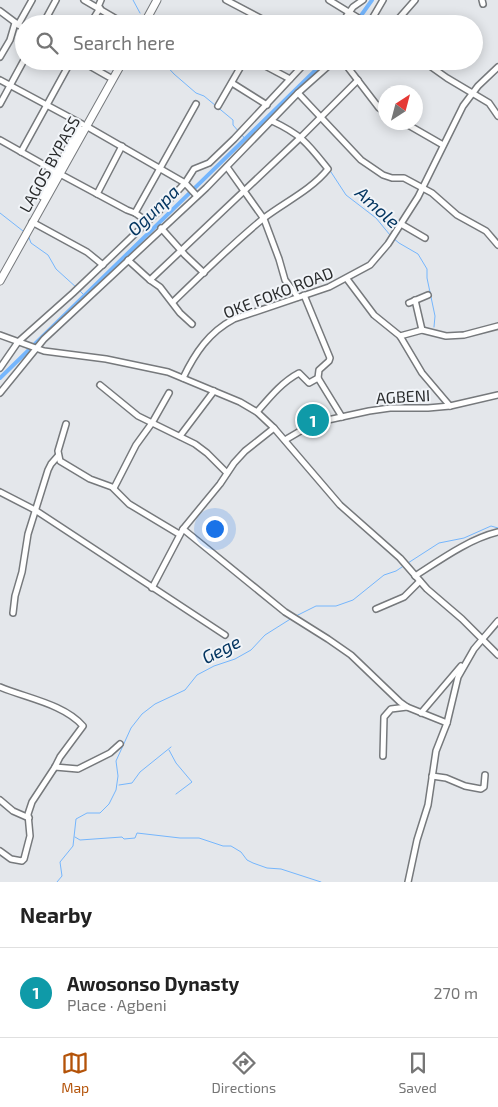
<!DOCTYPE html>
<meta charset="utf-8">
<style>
body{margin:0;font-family:"Exo 2",sans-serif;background:#f2f2f2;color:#222}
.compass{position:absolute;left:378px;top:85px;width:45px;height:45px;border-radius:50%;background:#fff;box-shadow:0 2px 12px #0003;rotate:36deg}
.you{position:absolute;left:214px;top:528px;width:18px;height:18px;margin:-12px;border:4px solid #fff;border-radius:50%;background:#1a73e8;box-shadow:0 0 0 8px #1a73e833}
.badge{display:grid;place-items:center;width:32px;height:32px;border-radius:50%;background:#b45309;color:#fff;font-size:16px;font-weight:700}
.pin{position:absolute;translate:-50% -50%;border:2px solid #fff;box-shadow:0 1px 5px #0006}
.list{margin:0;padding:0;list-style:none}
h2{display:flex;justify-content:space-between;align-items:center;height:65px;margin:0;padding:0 20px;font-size:21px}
h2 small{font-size:16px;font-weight:400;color:#767676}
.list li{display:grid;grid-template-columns:32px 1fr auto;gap:15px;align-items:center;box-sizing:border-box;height:90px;padding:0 20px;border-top:1px solid #e0e0e0}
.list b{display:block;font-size:19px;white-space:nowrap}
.list p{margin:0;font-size:16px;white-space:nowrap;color:#767676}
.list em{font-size:16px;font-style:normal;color:#767676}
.icon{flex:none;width:28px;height:28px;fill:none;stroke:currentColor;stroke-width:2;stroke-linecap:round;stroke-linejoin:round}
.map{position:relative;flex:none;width:498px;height:882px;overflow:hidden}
.search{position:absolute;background:#fff;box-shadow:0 2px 12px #0003;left:15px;right:15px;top:15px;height:55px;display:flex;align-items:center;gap:12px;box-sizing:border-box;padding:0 18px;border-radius:28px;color:#767676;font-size:19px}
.sheet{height:155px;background:#fff}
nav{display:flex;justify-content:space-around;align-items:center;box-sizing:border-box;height:70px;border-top:1px solid #e0e0e0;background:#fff;font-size:14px;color:#767676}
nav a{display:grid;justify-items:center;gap:2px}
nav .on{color:#b45309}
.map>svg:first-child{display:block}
</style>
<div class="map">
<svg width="498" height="882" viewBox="0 0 498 882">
<rect width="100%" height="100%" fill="#e4e7eb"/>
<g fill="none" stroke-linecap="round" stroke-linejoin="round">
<g stroke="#75b6fd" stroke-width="1">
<path d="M133,0L140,13"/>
<path d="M162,61L174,74L196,93L204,96L233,120V125L239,132"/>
<path d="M275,118L301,135"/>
<path d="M242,135L245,139"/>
<path d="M329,169L346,195L376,218L390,235"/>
<path d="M0,213L23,231"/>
<path d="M28,235L31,243L48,255L56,269L77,288"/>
<path d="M393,238L399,243L418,254L427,269V278L435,316L434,327"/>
<path d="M80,291L84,295"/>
<path d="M408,563L439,543L464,538L491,526L498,528"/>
<path d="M296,616L316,606H336L353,600L384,575L396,571L405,565"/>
<path d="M169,750L176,763L192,782L176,794"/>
<path d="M119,785L132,783L140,772L171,747"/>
<path d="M75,837L80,840L122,837L124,839L135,838L137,833L180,838H199L223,846H231L241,852L247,860L253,863L267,868L281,869L321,882"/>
<path d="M57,882L62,876L60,862L73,846L76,819L87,813H100L109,804L116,790L118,776L116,761L131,728L142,714L155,704L185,690L197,675L214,666L235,659L251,650L265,635L292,618"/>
</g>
<g stroke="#75b6fd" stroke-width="4">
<path d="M355,24L372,0"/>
<path d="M0,378L325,61"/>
</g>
<g stroke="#76797c" stroke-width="8">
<g id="minor">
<path d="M84,0L125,24"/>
<path d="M226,0L262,19L264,24"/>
<path d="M329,0L368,24"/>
<path d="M482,0L483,4"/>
<path d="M98,7L101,0"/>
<path d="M0,11L24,29"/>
<path d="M43,24L56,0"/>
<path d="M90,24L100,8"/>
<path d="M341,24L353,7L363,0"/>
<path d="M369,24L383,0"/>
<path d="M394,24L415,0"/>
<path d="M18,25L32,0"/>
<path d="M0,57L10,40L15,23"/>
<path d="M81,61L109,77"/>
<path d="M256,61L290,79"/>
<path d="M343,61L379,108L386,112"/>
<path d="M423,61L447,78L489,103L498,116"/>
<path d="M0,80L82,124"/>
<path d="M232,83L267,105"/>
<path d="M298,93L361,160L383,175L392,178H404L432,193L457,215L486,231L498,245"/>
<path d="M0,104L24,60"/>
<path d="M218,106L244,61"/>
<path d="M403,122L443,145"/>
<path d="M86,126L185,183L197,196"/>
<path d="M0,140L55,171"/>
<path d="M21,152L71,61"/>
<path d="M227,167L264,219L279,259L285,280L298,297"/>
<path d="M60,174L127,210L135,213L196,104"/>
<path d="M97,194L122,146"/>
<path d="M135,213L148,222"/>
<path d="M32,222L87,252L103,265"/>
<path d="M401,224L425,238"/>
<path d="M161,228L185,255L204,273"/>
<path d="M128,260L150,280L160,287L180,313L192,324"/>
<path d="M347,279L374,315L400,336L422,373L450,406"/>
<path d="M150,280L301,137L358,80"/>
<path d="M415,300L422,330"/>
<path d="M173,302C202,274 233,243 264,218C285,202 311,190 328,169C308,144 302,135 272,121"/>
<path d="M409,303L428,295"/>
<path d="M0,335L44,351L106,359L168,372L240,402L257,412L274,428L340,505L400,558L427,589L462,619L498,655"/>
<path d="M400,336L422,330L446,336L464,335L498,326"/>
<path d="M0,368L18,342L73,293L160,210L185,183L194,169L209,163L234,139L307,61"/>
<path d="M183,378C195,353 209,332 234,319L329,287L370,265L388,244L418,197L463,106L478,86L498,67"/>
<path d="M318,378L342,417"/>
<path d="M100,385L138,416L195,444L207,453L227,473"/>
<path d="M0,393L44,339L206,188L298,93L334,61"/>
<path d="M257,412C270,397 282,382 299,373L309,383L318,378L319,370L329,361L330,358L304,295"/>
<path d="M66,424L58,451L60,461L90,479L112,487L129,504L179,534"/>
<path d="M180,436L214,391"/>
<path d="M285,440L314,423L369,411L390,408H428L450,406L498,395"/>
<path d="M114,488L136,445L152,423L169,393"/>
<path d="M0,492L35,510L225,635"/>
<path d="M183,529L285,612L328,639L351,655L400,702L407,707L447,723"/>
<path d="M415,576C440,560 469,539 498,532"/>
<path d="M152,588L183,529L220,484L234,463L245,451L274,428"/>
<path d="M376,609L404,597L420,581"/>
<path d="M13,613L15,596L22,572L28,534L48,470L51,464L58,456"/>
<path d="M0,687C26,698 64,704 83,726L60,757L55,767L32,802L28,814L30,836L24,859L22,861L11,859L0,851"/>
<path d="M421,713L461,666"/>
<path d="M383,756L384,717L391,709L407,707"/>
<path d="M55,767L78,769L110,753L120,744"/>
<path d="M432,776L446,778L465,786L481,789L484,787L485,775"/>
<path d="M0,800L13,811L29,818"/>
<path d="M408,882L417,840L428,805L436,751L447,723L458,677L474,649L498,621"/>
</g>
</g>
<g stroke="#76797c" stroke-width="9">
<g id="major">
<path d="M144,24L157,0"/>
<path d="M42,196L79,129"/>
<path d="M0,281L123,61"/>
</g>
</g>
<use href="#minor" stroke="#fff" stroke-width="5"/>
<use href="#major" stroke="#fff" stroke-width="7"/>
</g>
<g text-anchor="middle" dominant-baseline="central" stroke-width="4" stroke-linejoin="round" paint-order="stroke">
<g font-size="16" fill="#2a2c2d" stroke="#f1f4f8">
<text transform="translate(49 164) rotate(-61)">LAGOS BYPASS</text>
<text transform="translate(278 292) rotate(-21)">OKE FOKO ROAD</text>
<text transform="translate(403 396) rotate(-3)">AGBENI</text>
</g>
<g font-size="18" font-style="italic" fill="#053661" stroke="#f1f4f8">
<text transform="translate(378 207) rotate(42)">Amole</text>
<text transform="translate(153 210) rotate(-44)">Ogunpa</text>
<text transform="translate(221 649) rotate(-27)">Gege</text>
</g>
</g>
</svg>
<svg class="compass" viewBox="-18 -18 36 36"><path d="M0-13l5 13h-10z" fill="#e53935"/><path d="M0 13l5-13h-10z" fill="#767676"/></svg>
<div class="you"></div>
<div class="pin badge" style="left:313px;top:420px;background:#0f9aa8">1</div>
<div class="search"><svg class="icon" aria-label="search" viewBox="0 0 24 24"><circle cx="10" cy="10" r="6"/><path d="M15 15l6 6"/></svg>Search here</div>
</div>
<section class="sheet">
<h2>Nearby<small></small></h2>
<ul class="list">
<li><span class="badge" style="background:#0f9aa8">1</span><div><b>Awosonso Dynasty</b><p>Place · Agbeni</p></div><em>270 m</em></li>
</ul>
</section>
<nav>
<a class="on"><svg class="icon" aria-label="map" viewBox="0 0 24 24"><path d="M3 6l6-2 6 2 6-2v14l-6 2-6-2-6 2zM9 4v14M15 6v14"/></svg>Map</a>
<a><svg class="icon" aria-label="directions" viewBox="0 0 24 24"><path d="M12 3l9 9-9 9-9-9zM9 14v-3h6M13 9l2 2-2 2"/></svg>Directions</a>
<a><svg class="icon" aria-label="saved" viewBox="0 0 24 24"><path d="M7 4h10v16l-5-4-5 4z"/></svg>Saved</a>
</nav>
